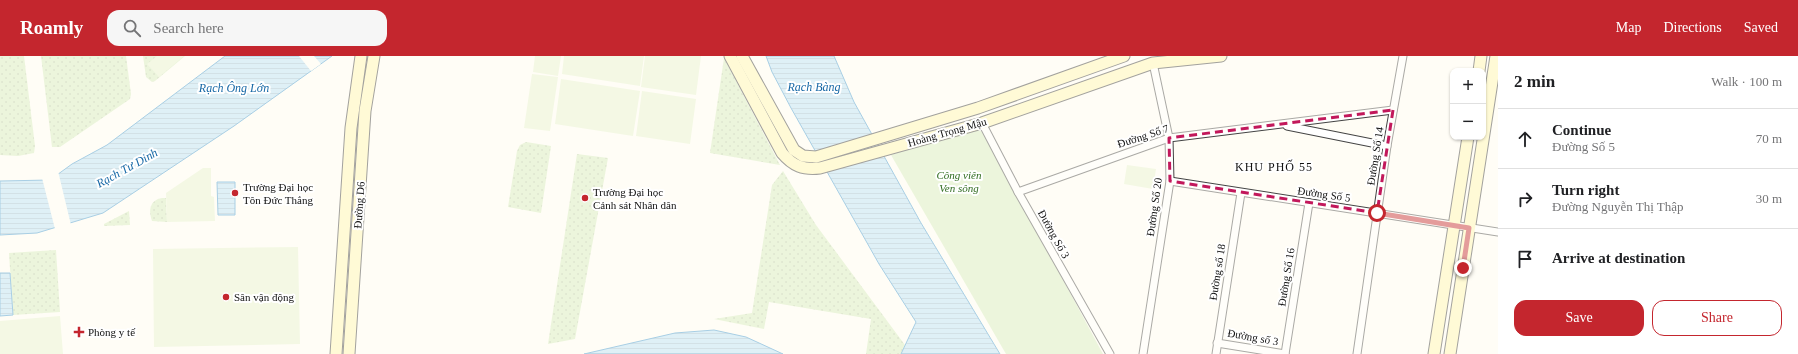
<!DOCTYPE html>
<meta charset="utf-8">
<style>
body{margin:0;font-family:"Times New Roman",serif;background:#f6f6f6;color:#202124}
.controls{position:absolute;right:12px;top:12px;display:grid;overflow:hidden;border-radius:8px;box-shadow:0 1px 3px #0004}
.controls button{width:36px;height:36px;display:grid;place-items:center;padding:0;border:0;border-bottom:1px solid #e0e0e0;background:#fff;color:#202124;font:20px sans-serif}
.stop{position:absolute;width:12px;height:12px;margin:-9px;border:3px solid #c4262e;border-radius:50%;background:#fff}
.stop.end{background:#c4262e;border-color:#fff;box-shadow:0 1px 4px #0008}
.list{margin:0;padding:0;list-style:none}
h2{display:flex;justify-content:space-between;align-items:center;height:52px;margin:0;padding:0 16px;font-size:17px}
h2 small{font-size:13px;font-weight:400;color:#757577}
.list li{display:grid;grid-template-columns:26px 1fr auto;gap:12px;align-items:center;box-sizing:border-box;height:60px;padding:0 16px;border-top:1px solid #e0e0e0}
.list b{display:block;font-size:15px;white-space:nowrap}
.list p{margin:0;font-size:13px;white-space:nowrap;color:#757577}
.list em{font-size:13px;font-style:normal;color:#757577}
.actions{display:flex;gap:8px;padding:12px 16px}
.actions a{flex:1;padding:9px 0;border:1px solid #c4262e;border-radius:12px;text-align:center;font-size:14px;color:#c4262e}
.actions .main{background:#c4262e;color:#fff}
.icon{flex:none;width:22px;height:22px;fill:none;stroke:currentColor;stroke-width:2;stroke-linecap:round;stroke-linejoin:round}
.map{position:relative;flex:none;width:1498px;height:298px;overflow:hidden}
header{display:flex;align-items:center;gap:24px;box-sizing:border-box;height:56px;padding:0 20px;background:#c4262e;color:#fff}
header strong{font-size:19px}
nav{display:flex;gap:22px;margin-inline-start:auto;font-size:14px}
.search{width:280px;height:36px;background:#f6f6f6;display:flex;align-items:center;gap:10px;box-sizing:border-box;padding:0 14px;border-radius:12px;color:#757577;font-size:15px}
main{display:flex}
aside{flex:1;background:#fff}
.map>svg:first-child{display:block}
</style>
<header>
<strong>Roamly</strong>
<div class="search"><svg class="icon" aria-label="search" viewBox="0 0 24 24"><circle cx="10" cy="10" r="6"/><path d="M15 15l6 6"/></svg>Search here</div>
<nav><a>Map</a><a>Directions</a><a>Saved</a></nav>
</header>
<main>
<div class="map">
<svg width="1498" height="298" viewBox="0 0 1498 298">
<defs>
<pattern id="grass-dots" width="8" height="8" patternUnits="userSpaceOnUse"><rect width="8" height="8" fill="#d5ebbd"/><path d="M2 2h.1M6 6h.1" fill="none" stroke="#b6c8a1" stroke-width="1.8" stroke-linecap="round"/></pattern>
<pattern id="water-rules" width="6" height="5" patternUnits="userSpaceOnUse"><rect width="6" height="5" fill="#b9e0f7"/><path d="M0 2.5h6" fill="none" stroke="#9ebfd3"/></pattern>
</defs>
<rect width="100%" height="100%" fill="#fffdf5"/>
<g fill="url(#grass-dots)">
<path d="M0,0H24L35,90L34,97L18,100L0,99Z"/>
<path d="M41,0H126L131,38L130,43L60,91H52Z"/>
<path d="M143,0H185L155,25L152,26L146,21Z"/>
<path d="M724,2L780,109L710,97Z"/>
<path d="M526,86L551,90L541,157L508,151L517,95L520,89Z"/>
<path d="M577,98L608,102L575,283L548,288Z"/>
<path d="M783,115L816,169L905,289L901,298H866L871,263L769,246L764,273L714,263L752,257L772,129Z"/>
<path d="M162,142H166L167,166L152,165C148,154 150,144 162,142Z"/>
<path d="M129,155L130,169L104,170V168Z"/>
<path d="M56,194L60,256L13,259L9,197Z"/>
</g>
<path fill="#d5ebbd" d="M971,73H977L984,77L1103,298H1006L891,99Z"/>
<g fill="#e6f2cf">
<path d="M157,0H184L159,21L147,8Z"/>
<path d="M535,0H561L558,20L533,16Z"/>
<path d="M564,0H644L640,30L562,18Z"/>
<path d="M645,0H701L696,39L641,31Z"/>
<path d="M532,18L558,21L550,75L524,72Z"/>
<path d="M561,23L640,35L633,80L555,68Z"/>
<path d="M642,35L696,43L690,88L636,80Z"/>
<path d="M1127,109L1156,113L1153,133L1124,128Z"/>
<path d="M203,112H211V140L214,141L215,165L167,166L166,137Z"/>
<path d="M298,191L300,288L154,291L153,193Z"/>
<path d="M60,260L63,298H0V265Z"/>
</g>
<g fill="url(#water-rules)" stroke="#3f96cf">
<path d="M225,0H332L234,70L103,157L37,177L0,179V125L50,124L72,108L107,89Z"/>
<path d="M766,0H834L854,46L921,167L1000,298H901L916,266L879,208L791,52L772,16Z"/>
<path d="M217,126H235V159H218Z"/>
<path d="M0,217H10L13,259L0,260Z"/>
<path d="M714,274L746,281L783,298H584L675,277Z"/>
</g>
<g fill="#fffdf5">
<path d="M299,0H314L321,8L311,15Z"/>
<path d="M58,115L71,169L55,173L42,122H50Z"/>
</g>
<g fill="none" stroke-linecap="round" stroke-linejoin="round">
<g stroke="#444" stroke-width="9">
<g id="street">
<path d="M982,67L1018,136L1110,298"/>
<path d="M1287,70L1387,90"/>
<path d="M1170,125L1498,176"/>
<path d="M1018,136L1169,82L1393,54"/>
<path d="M1217,287L1285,298"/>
<path d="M1143,298L1170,125L1169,82L1153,7"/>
<path d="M1216,298L1241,137"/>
<path d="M1285,298L1309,147"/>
<path d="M1357,298L1387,90L1403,0"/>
</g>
</g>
<g stroke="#333" stroke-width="13">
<g id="secondary">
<path d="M730,0L782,97C793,110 803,114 820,112L982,67L1153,7L1221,0"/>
<path d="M742,0L794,94L803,100L816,101L978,52L1124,0"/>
<path d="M1479,15L1481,0"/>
<path d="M336,298L351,72L361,0"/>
<path d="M349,298L365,55L374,0"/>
<path d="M1434,298L1468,81"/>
<path d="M1450,298L1496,0"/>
</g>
</g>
<use href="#street" stroke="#fff" stroke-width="7"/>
<use href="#secondary" stroke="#fff6b0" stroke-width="11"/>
</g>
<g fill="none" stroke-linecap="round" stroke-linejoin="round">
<path stroke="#c4262e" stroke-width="5" d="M1377,157L1469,172L1463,212"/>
</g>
<path d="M0 0H1498V298H0ZM1393,54L1377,157L1170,125L1169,82Z" fill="#fffdf5" fill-opacity=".55" fill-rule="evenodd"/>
<path fill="none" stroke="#c2185b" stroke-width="3" stroke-dasharray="8 5" stroke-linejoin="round" d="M1393,54L1377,157L1170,125L1169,82Z"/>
<g fill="#c4262e" stroke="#fff" stroke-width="1.5">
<circle cx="235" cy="137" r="4"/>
<circle cx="585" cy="142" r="4"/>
<circle cx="226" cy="241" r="4"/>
<path d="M77 270h4v4h4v4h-4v4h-4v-4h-4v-4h4z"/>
</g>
<g text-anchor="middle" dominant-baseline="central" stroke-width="4" stroke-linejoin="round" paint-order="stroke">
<g font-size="11" fill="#111" stroke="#fff">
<text transform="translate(947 76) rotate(-16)">Hoàng Trọng Mậu</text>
<text transform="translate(1143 80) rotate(-18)">Đường Số 7</text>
<text transform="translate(1375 100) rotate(-81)">Đường Số 14</text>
<text transform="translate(1324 138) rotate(8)">Đường Số 5</text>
<text transform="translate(359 149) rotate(-86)">Đường D6</text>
<text transform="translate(1154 151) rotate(-82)">Đường Số 20</text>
<text transform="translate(1054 178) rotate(61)">Đường Số 3</text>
<text transform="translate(1217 216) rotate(-81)">Đường số 18</text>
<text transform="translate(1286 221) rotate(-81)">Đường Số 16</text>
<text transform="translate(1253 281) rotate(10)">Đường số 3</text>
</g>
<g font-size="11" font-style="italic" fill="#2f6b1f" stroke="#fff">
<text x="959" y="119">Công viên<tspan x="959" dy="13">Ven sông</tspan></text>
</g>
<g font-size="11" fill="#111" stroke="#fff" text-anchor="start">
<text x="243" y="131">Trường Đại học<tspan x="243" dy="13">Tôn Đức Thắng</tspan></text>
<text x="593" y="136">Trường Đại học<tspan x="593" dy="13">Cảnh sát Nhân dân</tspan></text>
<text x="234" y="241">Sân vận động</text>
<text x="88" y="276">Phòng y tế</text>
</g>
<g font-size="12" font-style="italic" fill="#1768a6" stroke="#fff">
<text x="814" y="31">Rạch Bàng</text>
<text x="234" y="32">Rạch Ông Lớn</text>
<text transform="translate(127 112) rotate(-29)">Rạch Tư Dinh</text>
</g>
<g font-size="12" letter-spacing="1" fill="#111" stroke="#fff">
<text x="1274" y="111">KHU PHỐ 55</text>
</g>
</g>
</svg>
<div class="controls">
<button>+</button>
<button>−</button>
</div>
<div class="stop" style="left:1377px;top:157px"></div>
<div class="stop end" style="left:1463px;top:212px"></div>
</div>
<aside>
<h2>2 min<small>Walk · 100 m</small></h2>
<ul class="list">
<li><svg class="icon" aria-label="ahead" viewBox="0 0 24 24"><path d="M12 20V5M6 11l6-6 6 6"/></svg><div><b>Continue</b><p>Đường Số 5</p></div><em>70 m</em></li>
<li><svg class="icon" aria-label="right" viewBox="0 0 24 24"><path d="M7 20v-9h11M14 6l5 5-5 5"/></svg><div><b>Turn right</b><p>Đường Nguyễn Thị Thập</p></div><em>30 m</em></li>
<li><svg class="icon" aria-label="arrive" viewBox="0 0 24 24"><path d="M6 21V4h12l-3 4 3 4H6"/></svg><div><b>Arrive at destination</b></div></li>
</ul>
<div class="actions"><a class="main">Save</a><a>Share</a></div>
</aside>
</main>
